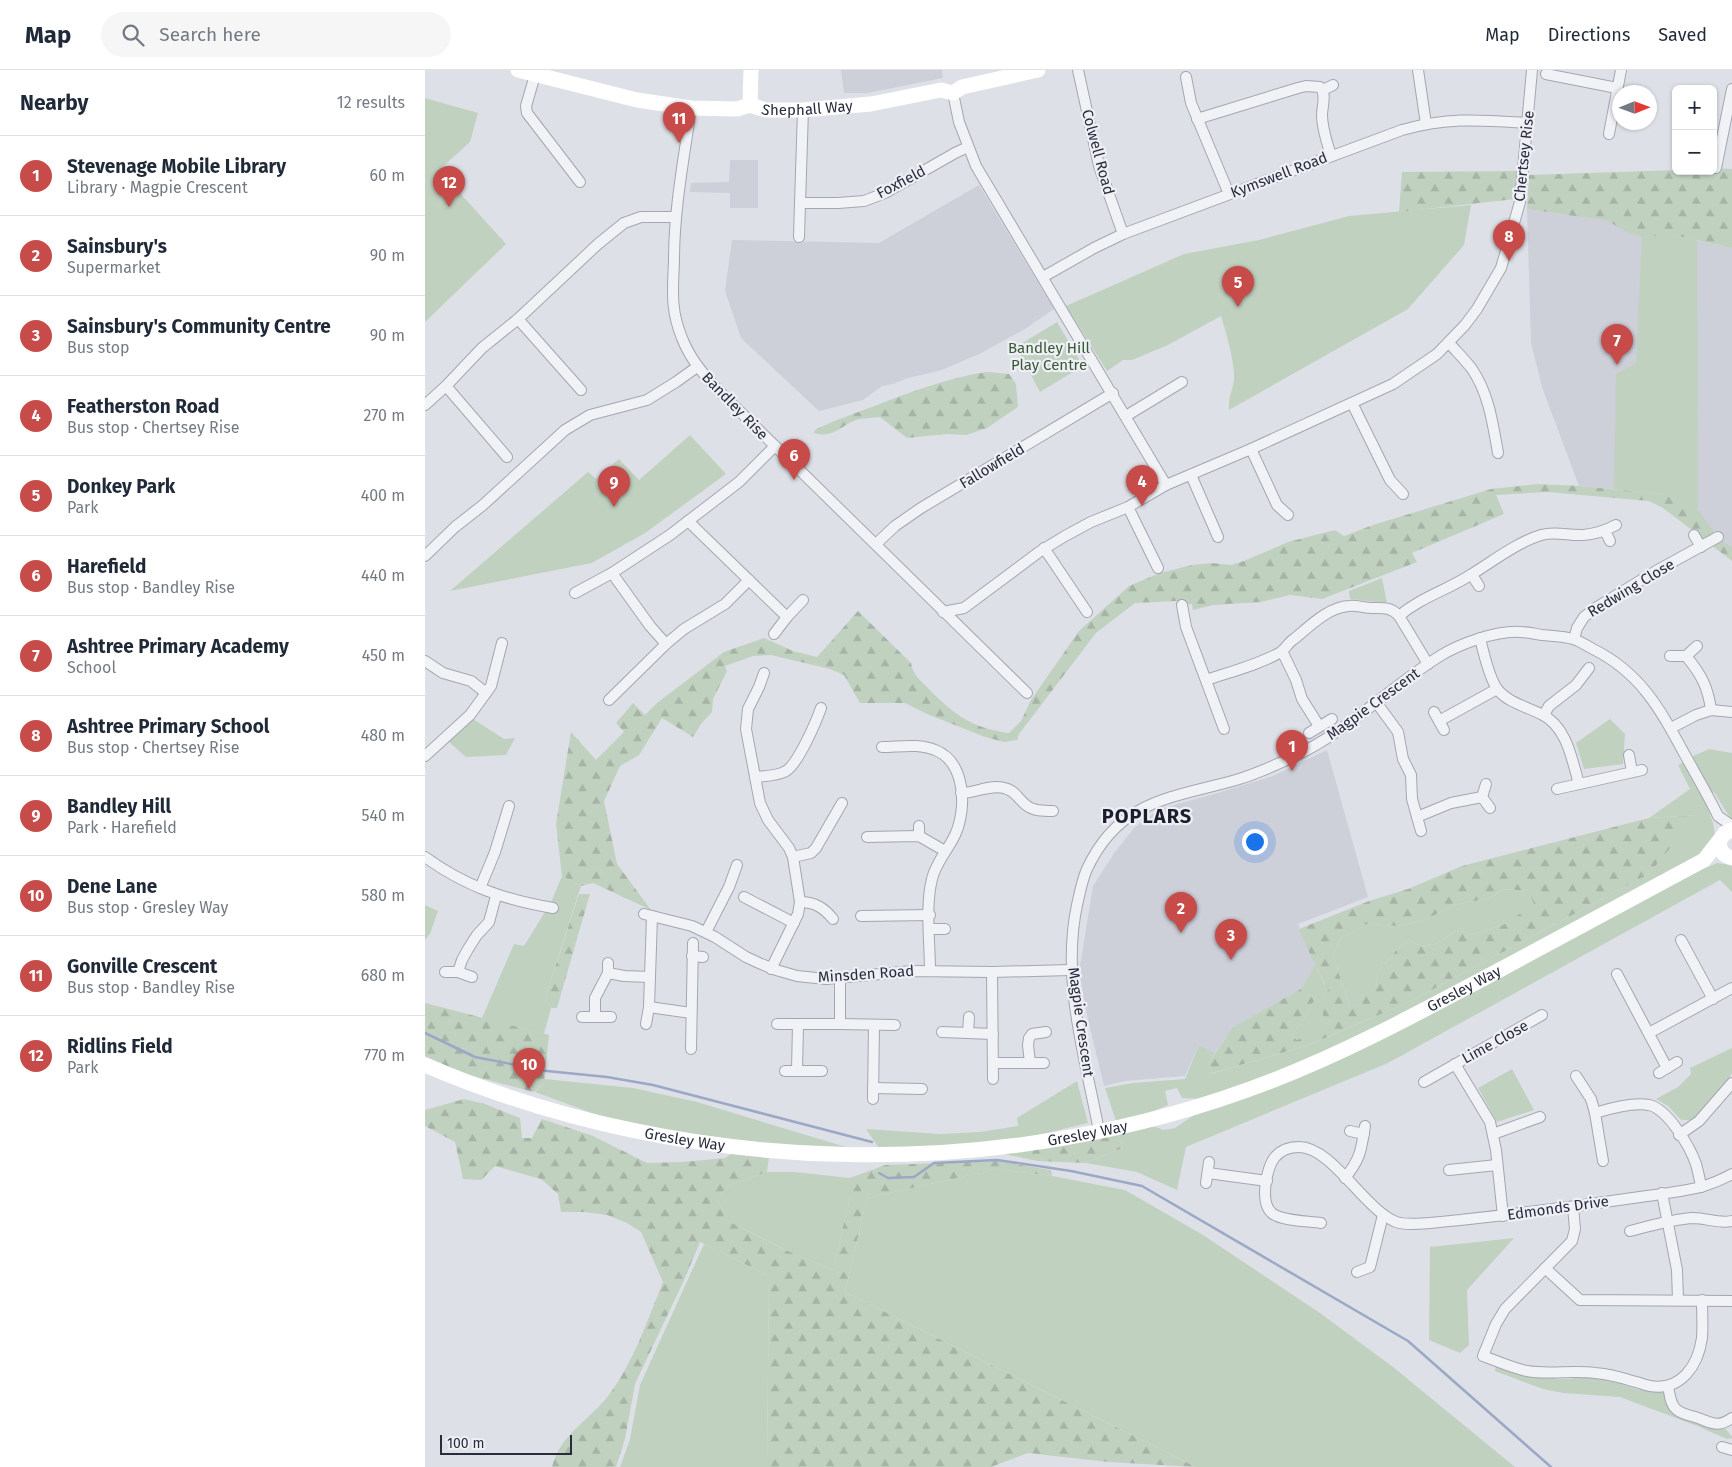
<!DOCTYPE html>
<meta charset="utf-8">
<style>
body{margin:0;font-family:"Fira Sans",sans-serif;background:#f6f6f7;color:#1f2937}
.controls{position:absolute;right:15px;top:15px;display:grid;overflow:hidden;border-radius:8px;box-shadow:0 1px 4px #0004}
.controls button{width:45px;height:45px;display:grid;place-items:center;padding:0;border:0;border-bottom:1px solid #e0e1e3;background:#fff;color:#1f2937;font:25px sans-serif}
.compass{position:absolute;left:1187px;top:15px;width:45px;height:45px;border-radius:50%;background:#fff;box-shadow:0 1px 4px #0004;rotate:89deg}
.scale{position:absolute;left:15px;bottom:12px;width:132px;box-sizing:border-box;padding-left:5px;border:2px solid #282c3d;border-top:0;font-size:14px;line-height:18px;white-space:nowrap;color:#282c3d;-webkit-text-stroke:4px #eeeff5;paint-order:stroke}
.you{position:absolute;left:829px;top:771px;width:18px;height:18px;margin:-12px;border:4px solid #fff;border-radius:50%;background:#1a73e8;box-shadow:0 0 0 8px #1a73e833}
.badge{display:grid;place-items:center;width:32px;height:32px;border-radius:50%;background:#c74c49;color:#fff;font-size:16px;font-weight:700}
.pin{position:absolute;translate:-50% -41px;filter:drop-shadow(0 1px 2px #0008)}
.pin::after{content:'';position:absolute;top:26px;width:18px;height:15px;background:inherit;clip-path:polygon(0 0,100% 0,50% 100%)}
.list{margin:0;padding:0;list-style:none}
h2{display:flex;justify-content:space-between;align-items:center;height:65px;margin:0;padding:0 20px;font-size:21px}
h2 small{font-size:16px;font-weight:400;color:#747a83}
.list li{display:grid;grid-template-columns:32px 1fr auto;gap:15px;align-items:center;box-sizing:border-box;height:80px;padding:0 20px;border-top:1px solid #e0e1e3}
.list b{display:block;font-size:19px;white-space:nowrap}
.list p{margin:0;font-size:16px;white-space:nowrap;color:#747a83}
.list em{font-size:16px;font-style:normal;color:#747a83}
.icon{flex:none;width:28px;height:28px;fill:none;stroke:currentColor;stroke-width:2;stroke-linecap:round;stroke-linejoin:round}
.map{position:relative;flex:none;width:1307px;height:1397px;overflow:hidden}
header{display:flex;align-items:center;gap:30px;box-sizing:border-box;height:70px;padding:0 25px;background:#fff;border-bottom:1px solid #e0e1e3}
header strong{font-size:24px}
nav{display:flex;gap:28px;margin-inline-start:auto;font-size:18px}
.search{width:350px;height:45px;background:#f6f6f7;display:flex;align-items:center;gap:12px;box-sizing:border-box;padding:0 18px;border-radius:28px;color:#747a83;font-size:19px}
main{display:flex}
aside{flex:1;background:#fff}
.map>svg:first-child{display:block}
</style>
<header>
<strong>Map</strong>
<div class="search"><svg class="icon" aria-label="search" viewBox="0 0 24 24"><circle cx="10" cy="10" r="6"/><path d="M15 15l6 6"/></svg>Search here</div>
<nav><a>Map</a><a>Directions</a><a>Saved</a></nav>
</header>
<main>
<aside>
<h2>Nearby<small>12 results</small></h2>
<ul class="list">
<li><span class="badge">1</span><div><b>Stevenage Mobile Library</b><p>Library · Magpie Crescent</p></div><em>60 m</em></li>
<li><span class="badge">2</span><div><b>Sainsbury's</b><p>Supermarket</p></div><em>90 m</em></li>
<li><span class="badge">3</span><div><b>Sainsbury's Community Centre</b><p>Bus stop</p></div><em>90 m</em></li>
<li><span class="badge">4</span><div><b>Featherston Road</b><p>Bus stop · Chertsey Rise</p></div><em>270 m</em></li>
<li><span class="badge">5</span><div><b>Donkey Park</b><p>Park</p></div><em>400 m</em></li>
<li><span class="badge">6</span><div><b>Harefield</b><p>Bus stop · Bandley Rise</p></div><em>440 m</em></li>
<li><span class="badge">7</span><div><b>Ashtree Primary Academy</b><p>School</p></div><em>450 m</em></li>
<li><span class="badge">8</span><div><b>Ashtree Primary School</b><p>Bus stop · Chertsey Rise</p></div><em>480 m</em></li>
<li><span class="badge">9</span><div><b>Bandley Hill</b><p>Park · Harefield</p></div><em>540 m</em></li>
<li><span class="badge">10</span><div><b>Dene Lane</b><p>Bus stop · Gresley Way</p></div><em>580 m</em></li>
<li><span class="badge">11</span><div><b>Gonville Crescent</b><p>Bus stop · Bandley Rise</p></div><em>680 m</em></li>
<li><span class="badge">12</span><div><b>Ridlins Field</b><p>Park</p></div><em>770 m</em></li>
</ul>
</aside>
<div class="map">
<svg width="1307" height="1397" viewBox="0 0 1307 1397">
<defs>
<pattern id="forest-firs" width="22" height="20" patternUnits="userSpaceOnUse" patternTransform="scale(1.25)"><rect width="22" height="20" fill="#c1d1c0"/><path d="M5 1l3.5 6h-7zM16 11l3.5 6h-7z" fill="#a6b4a6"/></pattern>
</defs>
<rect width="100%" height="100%" fill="#dee0e7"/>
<g fill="#cdcfd9">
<path d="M416,0H517L518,8L443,23H419Z"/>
<path d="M305,90H333V138H305V123L265,122L266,113L304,112Z"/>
<path d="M554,115L629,239L600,259L554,284L517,300L483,308L468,314L457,316L438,330L394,341L316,268L300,221L307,170L454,173Z"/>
<path d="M1102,139L1183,151L1201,162L1245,164L1307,178V477L1237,424L1154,416L1117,317L1106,273Z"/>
<path d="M902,680L943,827L873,854L890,895L876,919L808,957L790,983L774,975L760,1006L700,1011L679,1016L663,950L654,902L668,816L690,782L710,757L735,739L789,724L848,706Z"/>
</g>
<g fill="#c1d1c0">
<path d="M0,28L53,43L45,72L14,100L81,174L0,252Z"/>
<path d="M1046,135L1039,175L983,239L804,340C803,326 808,321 809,309C810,292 801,263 796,246L743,275L707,290H698L682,301L641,236L759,184L834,170L924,146Z"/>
<path d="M1245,164L1272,170L1273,440L1237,424L1189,419L1191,304L1211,293L1217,167Z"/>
<path d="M632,252L658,296L615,322L591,277Z"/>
<path d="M265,365L301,404L220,463L167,493L25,521L163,402L171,409L194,389L214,410Z"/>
<path d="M957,508L962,533L925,529L924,521Z"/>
<path d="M48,649L79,669L90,668L81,685L41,687L23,671Z"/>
<path d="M1185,649L1200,664L1198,694L1159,699L1151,673Z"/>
<path d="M1284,679L1307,683V751L1289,722L1287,724L1266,687Z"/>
<path d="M1259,692C1266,705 1294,753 1289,767C1287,774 1277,782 1272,788L919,976L778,1029L757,1028L752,1018L740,1021L743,1035L720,1045L691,1051L680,1018L708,1013L760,1009L774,975L790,983L783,994L785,1004L884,975L986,931L1224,804L1271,745L1224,748L1265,719L1253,695Z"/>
<path d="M1292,793L1307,795V822L1295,810L963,993L761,1077L752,1120L712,1102L661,1093L698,1078L693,1062C707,1059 724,1052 738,1060L750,1058L778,1039L812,1029L1257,808Z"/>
<path d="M137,806L156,816L120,928L126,938L119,964L57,948L89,874L99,876L126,832Z"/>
<path d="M1078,819L1104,821L1110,834L1078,855L1047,864L1032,860C1014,873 1006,881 984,871L974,877L953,902L951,917L937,935L925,937L908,886L915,869L941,854L974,856L1000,850L1029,835L1065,828Z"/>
<path d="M0,835L13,841L5,864L0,870Z"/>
<path d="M890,895L903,921L898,929V945L894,960L872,970L867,965L876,954L890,929L876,919Z"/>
<path d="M1307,978V1003L1299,1016L1267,1050H1256L1243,1036L1231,1029L1253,1017L1266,1004L1265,998Z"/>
<path d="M1087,999L1109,1040L1072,1052L1053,1018Z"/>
<path d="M119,1009L208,1018L272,1032L421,1077L357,1075L258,1063L175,1046L110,1022L119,1013Z"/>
<path d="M652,1011L663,1053L596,1069L520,1076L454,1078L441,1059L515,1064L555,1062L593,1056L592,1048Z"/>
<path d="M572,1099L627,1106L700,1120L778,1165L895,1243L968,1297L1090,1397H771L420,1222L442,1128Z"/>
<path d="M342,1102H369L425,1108V1127L408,1200L363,1181L303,1151L292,1129L304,1115Z"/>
<path d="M1089,1168L1042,1220L1044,1275L1035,1283L1004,1270L1005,1177Z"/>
<path d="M279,1174L344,1206L342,1397H195L205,1369L215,1315Z"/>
<path d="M1071,1295L1128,1306L1131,1309H1147L1150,1306L1171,1307L1196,1311L1198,1315L1214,1320L1218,1318L1240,1323L1243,1332L1287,1357L1301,1359L1306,1366L1307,1365V1368L1302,1369L1272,1356L1195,1327L1138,1323L1118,1319L1070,1301Z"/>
</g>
<g fill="url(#forest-firs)" fill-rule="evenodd">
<path d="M1288,98L1307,99V178L1245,164L1217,167L1201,162L1183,151L1102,139L1104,105L1251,100V101H1288Z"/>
<path d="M1093,101L1090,129L974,142L977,102Z"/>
<path d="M562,302L584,304L591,314L593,337L562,358L541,365L522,364L482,368L455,347C448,348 438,348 431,350C415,356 408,369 389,363L390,360C409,350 428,344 447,337C485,322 522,308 562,302Z"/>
<path d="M1113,414L1154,416L1237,424L1273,440L1293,467L1307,477V491L1238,438L1224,431L1122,422L1071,425L1079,444L987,483L992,492L897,529L865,525L836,532L788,535L768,540L767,534L756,535L752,531L710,533L671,563L594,664L592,670L579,672L560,667L502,644L480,633H435L419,605L405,599L346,585L328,586L300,596L302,601L288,629L287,642L276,654L268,667L237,648L214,685L195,696L179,731L192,794L226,840L168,813L156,816L137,806L131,754L146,662L171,690L199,662L191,653L208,633L220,645L232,633L299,582L339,568L368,581L392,587L433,541L486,593C488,605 495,610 503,618C529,645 547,658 584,663L596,651L606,630L654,561L704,516L735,503L767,495L787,493L806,495L819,491L863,472L910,460L919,466L948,455L1066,419Z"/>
<path d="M1272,745L1224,804L986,931L884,975L784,1004L783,994L808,957L876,919L890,929L876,954L867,965L872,970L894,959L898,945V929L903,920L890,895L874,859L944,831L983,819L1037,796L1224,748ZM1078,819L1104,821L1109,834L1078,855L1047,864L1032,860C1014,873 1006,881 984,871L974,877L953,902L951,917L939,923L937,935L925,937L908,886L915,869L941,854L974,856L1000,850L1029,835L1065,828Z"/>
<path d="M154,824H165L132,938H126L120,928Z"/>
<path d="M0,933L124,965L119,1013L109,1022L36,1003L0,986Z"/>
<path d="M39,1029L60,1034L95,1048L97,1068H107L117,1049L168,1066L222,1093L258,1092L300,1088L307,1083L324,1081L344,1087L342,1102L304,1115L292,1129L303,1151L363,1181L408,1200L425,1127V1108L460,1095L572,1091L626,1100L627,1106L572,1099L442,1128L420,1222L771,1397L683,1392L603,1383L566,1397H342L344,1206L275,1172L260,1208L210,1314L200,1369L191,1397H127C136,1363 164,1351 183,1326C209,1292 222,1251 238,1212L216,1162L202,1153L182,1145L159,1142H136L133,1124L116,1109L70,1096L56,1110L38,1109L30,1072L0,1056V1040Z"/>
<path d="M693,1062L698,1078L661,1093L612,1091L579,1084Z"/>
</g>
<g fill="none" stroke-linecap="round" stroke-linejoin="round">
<g stroke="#9ba8c6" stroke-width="2.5">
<path d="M0,963L50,987L122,1001L182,1007L228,1015L447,1072"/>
<path d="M454,1103L463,1108L489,1107L509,1093L572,1090L646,1101L717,1116L983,1271L1126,1397"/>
</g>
<g stroke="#a4a6b1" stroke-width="12">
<g id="street">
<path d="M653,0L674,96L698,164"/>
<path d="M993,0L1001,54"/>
<path d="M1121,4L1192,18"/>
<path d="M110,5L101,36L102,43L155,112"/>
<path d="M761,7L766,33L804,124"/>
<path d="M898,20L908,15"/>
<path d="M528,23L534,52L551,96L741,415"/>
<path d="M266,38C259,88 249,139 249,190C248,219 245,239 257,268C265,289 279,305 294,321L602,623"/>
<path d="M378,40L375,133H413L439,131L460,123L530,83L543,77"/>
<path d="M772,49L873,18L881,16L895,17C902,24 897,36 897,45C897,59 902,72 906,86"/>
<path d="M1184,64L1196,0"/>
<path d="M1291,98L1307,19"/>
<path d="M374,167L375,133"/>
<path d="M618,207L669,178L698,164L977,60C1024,47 1055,50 1103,53"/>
<path d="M93,249L156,320"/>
<path d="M1024,273C1032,282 1040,290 1047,299C1064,324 1068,355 1073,383"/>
<path d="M21,316L82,387"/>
<path d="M927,333L965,410L978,424"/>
<path d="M0,335L21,316L57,278L93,249L173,174L199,153L216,147H251"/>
<path d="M701,346L757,312"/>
<path d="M826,379L852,435L863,445"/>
<path d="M766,405L793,467"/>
<path d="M703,437L733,498"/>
<path d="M263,451L362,547"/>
<path d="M1180,461L1185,471"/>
<path d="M1269,465L1276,477"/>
<path d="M451,474L470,456L496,438L688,323"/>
<path d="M619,478L662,542"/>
<path d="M0,486L30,457L58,435L140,360L165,345L222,330L251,312L272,297"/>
<path d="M187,503L225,556L241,574"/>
<path d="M1047,505L1054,516"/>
<path d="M150,523L187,503L245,465L314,412L350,376"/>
<path d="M757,535L761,557L799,659"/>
<path d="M518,542L539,538L614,482L640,466L666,452L703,437L741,415L826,379L968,314L1012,284L1040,255L1052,239L1076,198L1095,132L1107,0"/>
<path d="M349,564L362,547L378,530"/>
<path d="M1055,568C1058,581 1065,610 1073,620C1084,633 1102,637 1116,644C1142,656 1147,690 1154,714"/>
<path d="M1149,569L1152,558L1159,547L1172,537L1231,501L1293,467"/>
<path d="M857,581L871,610L877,629L894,656"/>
<path d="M1245,586H1261C1276,604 1283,617 1286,640"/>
<path d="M1261,586L1272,576"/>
<path d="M0,591L18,603L46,611L61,623"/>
<path d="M1003,594L974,546C996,527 1023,520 1047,504C1068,491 1093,472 1116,465C1131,461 1144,466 1158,465C1170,464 1180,461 1191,455"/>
<path d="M339,603L334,617L323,639L321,659L335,733L343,750L364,778L368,787L375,832L373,844L346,899"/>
<path d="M781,610C805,602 833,595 856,582C860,579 864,572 869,569C884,557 903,537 924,536C932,535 939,538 947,538C959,538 966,537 974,546"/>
<path d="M184,630L241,574L259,559L300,534L324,510"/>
<path d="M951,632L973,662L978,689L986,705L987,729L996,761"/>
<path d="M1009,642L1019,660"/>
<path d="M1119,645L1124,636L1151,615L1164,598"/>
<path d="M1014,651L1072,619"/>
<path d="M1246,658L1271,645L1286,640L1307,642"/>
<path d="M884,663L907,649"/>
<path d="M457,677C474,677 494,673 510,680C541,692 542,739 530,765C523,780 511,792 507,809C500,837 505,872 505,901"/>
<path d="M1204,685L1207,702"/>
<path d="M0,686L45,645L66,616L77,573"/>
<path d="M330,707C340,706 353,706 361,701C373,694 391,652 396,638"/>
<path d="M1132,719L1217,700"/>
<path d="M536,723C550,723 566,714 579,718C590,720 593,729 601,735C608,741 618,741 628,741"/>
<path d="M1057,727L1061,714"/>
<path d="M992,747L1026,733L1057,727L1065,738"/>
<path d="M494,766V756"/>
<path d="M442,767L494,766L520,781"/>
<path d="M0,787C40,816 80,830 128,838"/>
<path d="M368,787L386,783L391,778L417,733"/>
<path d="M55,818L70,782L84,736"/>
<path d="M319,827L369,853"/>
<path d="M375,832C390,832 399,838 408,849"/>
<path d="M219,844L267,856L290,867L321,887L334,893L351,900L372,906L401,909L488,901L567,902L646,900"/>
<path d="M436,846L505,845"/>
<path d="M504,859H520"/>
<path d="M281,862L304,817L312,795"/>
<path d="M1256,870L1288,929"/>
<path d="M267,886L278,887"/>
<path d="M20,902H33L37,890L43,879L52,865L64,852L71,826"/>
<path d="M33,902L47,907"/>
<path d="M567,902L568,1009"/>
<path d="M183,903L199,906L225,907"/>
<path d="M1192,904L1242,998"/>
<path d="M224,937L266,943"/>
<path d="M157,947H186"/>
<path d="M170,947V928L183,903V893"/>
<path d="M221,954L224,937L227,846"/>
<path d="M352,954H415V908"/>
<path d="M415,954L470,955"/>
<path d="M517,962L568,964"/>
<path d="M543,963L544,947"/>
<path d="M1224,963L1307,918"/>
<path d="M266,979L268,873"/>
<path d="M568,993H619"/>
<path d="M605,993L603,975L604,968L607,964L621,962"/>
<path d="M1030,994L1065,1052L1071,1080L1078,1146"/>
<path d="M372,1000L373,954"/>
<path d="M360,1001H397"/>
<path d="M1234,1003L1252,992"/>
<path d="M1151,1006L1166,1029L1170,1043L1178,1091"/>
<path d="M999,1012L1117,945"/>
<path d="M448,1018L497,1019"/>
<path d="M448,1029L449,955"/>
<path d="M1170,1043C1186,1038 1208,1032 1224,1035C1243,1039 1265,1077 1271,1094C1273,1102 1275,1109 1276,1117"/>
<path d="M674,1061C660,987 636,910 652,835C655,822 657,810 662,799C694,730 746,728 811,710C831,704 851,695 870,686C923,661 965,617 1015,586C1034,574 1072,560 1096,562C1103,562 1110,564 1117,565C1127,566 1139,566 1148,569C1155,571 1162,576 1168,579C1216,603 1235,639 1260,685C1271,705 1283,725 1293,746L1307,756"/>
<path d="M925,1061L939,1064"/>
<path d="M1068,1064L1115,1047"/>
<path d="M1254,1065L1274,1051L1307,1013"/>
<path d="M1024,1100L1072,1095"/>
<path d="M783,1103L842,1111"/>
<path d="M920,1108C936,1088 936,1080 940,1056"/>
<path d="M781,1113L784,1092"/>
<path d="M1237,1123L1252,1200L1253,1230"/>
<path d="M1148,1137L1150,1159L1147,1171L1080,1239L1071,1254L1058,1286C1072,1291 1087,1298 1102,1301C1124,1305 1147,1300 1170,1303C1182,1304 1195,1307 1207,1311C1213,1312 1219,1315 1225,1316C1256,1321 1273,1296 1277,1268C1278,1256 1277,1243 1277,1230"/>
<path d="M896,1153C883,1151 858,1151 848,1144C834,1134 841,1098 850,1087C856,1080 865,1077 874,1077C907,1077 939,1139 971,1152C984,1157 1020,1151 1035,1150C1091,1144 1146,1137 1201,1129C1226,1125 1251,1123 1276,1117C1286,1114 1298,1109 1307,1104"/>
<path d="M1205,1161C1225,1156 1247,1149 1268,1148C1282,1148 1293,1154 1307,1151"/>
<path d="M1120,1198L1155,1230L1307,1231"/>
<path d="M932,1202L945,1197L958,1145"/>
<path d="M1243,1317C1245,1324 1245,1334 1251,1339C1256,1344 1263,1345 1270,1347C1286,1352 1291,1359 1307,1348"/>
<path d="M1297,1377L1307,1380"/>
</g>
</g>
<use href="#street" stroke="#f1f2f6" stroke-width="10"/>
<g stroke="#fff" stroke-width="15">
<path id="s1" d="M93,0L212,30L266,38L312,39L325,35L341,40H378L446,34L516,20L528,23L537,17L613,0"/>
<path d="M325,35L326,0"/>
<path d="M1294,772C1295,781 1298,786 1307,788"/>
<path id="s2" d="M0,995C266,1109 580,1115 849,1010C926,980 997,941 1069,903C1139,865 1209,828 1279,790L1300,763L1307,760"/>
</g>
</g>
<g text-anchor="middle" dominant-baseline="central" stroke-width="4.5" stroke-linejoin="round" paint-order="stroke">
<g font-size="15" fill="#282c3d" stroke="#eeeff5">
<text stroke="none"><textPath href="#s1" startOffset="295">Shephall Way</textPath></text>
<text transform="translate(673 82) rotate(75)">Colwell Road</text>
<text transform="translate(1099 86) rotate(-84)">Chertsey Rise</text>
<text transform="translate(854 105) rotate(-21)">Kymswell Road</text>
<text transform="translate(476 112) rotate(-28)">Foxfield</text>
<text transform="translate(310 336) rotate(46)">Bandley Rise</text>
<text transform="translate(567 396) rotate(-31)">Fallowfield</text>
<text transform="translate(1206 518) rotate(-31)">Redwing Close</text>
<text transform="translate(948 634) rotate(-36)">Magpie Crescent</text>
<text transform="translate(441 904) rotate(-4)">Minsden Road</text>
<text stroke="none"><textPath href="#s2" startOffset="1081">Gresley Way</textPath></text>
<text transform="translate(656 952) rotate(82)">Magpie Crescent</text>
<text transform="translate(1070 972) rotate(-29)">Lime Close</text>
<text stroke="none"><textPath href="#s2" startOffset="676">Gresley Way</textPath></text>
<text stroke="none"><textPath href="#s2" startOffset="271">Gresley Way</textPath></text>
<text transform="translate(1133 1138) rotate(-8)">Edmonds Drive</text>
</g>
<g font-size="15" fill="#375836" stroke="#eeeff5">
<text x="624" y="278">Bandley Hill<tspan x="624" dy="17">Play Centre</tspan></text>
</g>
<g font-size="20" font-weight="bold" letter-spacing="1" fill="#1b1e2e" stroke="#eeeff5">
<text x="722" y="746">POPLARS</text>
</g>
</g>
</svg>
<div class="controls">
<button>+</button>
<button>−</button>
</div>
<svg class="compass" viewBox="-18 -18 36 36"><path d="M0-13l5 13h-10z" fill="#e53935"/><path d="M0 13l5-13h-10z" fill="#747a83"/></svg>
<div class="scale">100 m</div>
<div class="you"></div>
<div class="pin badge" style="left:867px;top:701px">1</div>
<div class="pin badge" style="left:756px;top:863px">2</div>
<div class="pin badge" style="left:806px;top:890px">3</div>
<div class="pin badge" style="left:717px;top:436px">4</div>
<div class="pin badge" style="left:813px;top:237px">5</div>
<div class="pin badge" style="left:369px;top:410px">6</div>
<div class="pin badge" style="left:1192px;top:295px">7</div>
<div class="pin badge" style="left:1084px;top:191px">8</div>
<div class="pin badge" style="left:189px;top:437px">9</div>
<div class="pin badge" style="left:104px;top:1019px">10</div>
<div class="pin badge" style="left:254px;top:73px">11</div>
<div class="pin badge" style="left:24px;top:137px">12</div>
</div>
</main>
